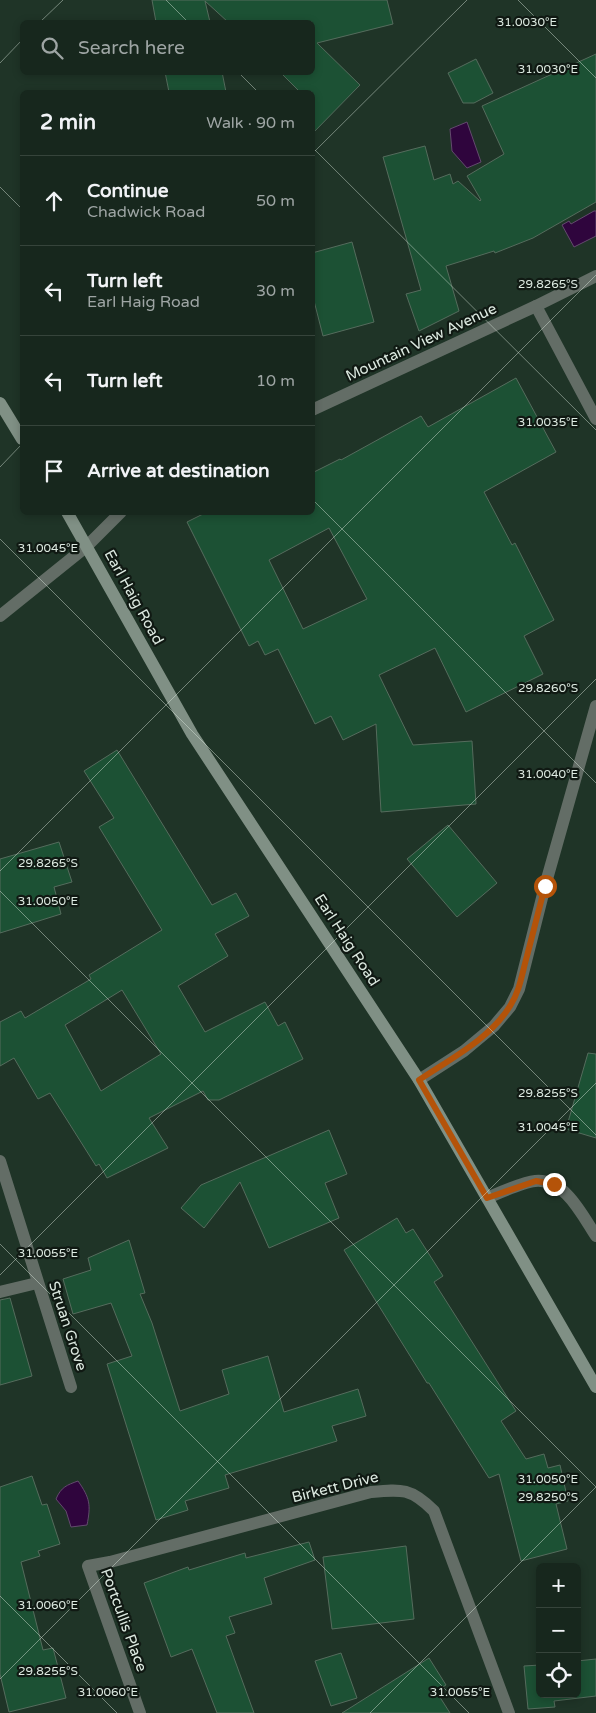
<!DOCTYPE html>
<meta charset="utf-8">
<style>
body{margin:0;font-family:"Varela Round",sans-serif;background:#24332a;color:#f1f3f6}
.controls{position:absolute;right:15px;bottom:15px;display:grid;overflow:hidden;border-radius:8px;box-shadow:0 2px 8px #0003}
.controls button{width:45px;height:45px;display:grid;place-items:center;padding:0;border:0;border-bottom:1px solid #36443b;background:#17271d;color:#f1f3f6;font:25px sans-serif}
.stop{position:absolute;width:15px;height:15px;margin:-11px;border:4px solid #b45309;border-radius:50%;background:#fff}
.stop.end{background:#b45309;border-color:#fff;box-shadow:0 1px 5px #0008}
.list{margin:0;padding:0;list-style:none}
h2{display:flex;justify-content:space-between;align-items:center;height:65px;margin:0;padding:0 20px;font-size:21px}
h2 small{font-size:16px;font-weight:400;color:#9ea5a4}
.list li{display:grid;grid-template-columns:32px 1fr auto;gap:15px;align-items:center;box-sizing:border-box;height:90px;padding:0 20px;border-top:1px solid #36443b}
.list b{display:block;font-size:19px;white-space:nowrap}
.list p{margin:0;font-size:16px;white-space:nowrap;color:#9ea5a4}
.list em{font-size:16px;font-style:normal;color:#9ea5a4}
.icon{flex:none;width:28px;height:28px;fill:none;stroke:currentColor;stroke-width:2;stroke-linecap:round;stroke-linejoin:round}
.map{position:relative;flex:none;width:596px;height:1713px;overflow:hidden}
.search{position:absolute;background:#17271d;box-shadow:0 2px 8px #0003;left:20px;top:20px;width:295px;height:55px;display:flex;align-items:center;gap:12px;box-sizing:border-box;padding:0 18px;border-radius:8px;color:#9ea5a4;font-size:19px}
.panel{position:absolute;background:#17271d;box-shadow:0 2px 8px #0003;left:20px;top:90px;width:295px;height:425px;border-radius:8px}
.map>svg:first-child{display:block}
</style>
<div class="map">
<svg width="596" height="1713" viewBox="0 0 596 1713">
<rect width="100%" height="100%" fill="#1f3427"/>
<g fill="#2f053d" stroke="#634a6e">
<path d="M467,122L481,162L467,168L452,151L450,129Z"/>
<path d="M594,211H596V236L574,247L562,225L569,221L571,224Z"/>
<path d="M78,1481C90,1498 91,1505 87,1525L71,1527L66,1511L56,1499C61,1487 67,1485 78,1481Z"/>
</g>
<g fill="#1c5134" stroke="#556c5d" fill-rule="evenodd">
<path d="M152,0H387L393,24L317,43L360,85L312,134V92H300L280,72H312V22H228L205,1L210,22H156Z"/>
<path d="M596,54V202L533,238L495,253L494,251L446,266L459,311L419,331L406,294L421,290L383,157L425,146L434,180L450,174L453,184L458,181L480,201L481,200L467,176L504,154L482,106Z"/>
<path d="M476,59L493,93L474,103H463L448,73Z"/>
<path d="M165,72H222L226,92H169Z"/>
<path d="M352,242L374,322L323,336L312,293V253Z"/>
<path d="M516,378L556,452L484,492L512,545L515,543L554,620L524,636L543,674L466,712L435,648L379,675L413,745L472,741L476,804L381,812L376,724L343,740L331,716L315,724L278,649L265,655L258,641L249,646L187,522L207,512H312V473L340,459L341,460L421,416L428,427ZM329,528L367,599L303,629L269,560Z"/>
<path d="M117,750L212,905L236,893L249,916L215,934L228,956L178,986L205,1032L265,1002L278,1026L285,1022L303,1059L219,1100H208L203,1091L149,1118L168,1148L107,1178L99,1164L96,1166L50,1093L38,1099L14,1058L0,1066V1022L21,1011L25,1018L91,979L89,975L162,930L99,827L114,818L84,771ZM122,990L161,1054L101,1091L65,1025Z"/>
<path d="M448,825L497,883L457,917L407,859Z"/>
<path d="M59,842L72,882L54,887L61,914L0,933V859Z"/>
<path d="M588,1053L596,1054V1138L566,1129Z"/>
<path d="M329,1130L347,1174L325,1183L339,1218L269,1248L240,1182L204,1228L181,1208L201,1185Z"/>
<path d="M397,1218L406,1233L413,1229L443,1276L434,1282L516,1411L501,1421L526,1459L544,1454L548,1468L560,1465L568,1501L556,1504L567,1549L521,1561L499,1474L489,1478L429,1383H427L344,1250Z"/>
<path d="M129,1240L145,1293L140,1294L152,1323L180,1411L229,1394L222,1370L268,1356L284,1412L358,1389L366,1416L332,1426L337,1441L225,1475L229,1488L185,1501L188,1510L156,1520L107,1364L132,1356L111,1303L73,1314L63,1279L91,1270L88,1258Z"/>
<path d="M10,1298L32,1376L0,1385V1300Z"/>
<path d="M32,1476L42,1505L47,1504L60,1544L38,1551L40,1556L21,1562L43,1650L53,1648L66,1698L9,1712L0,1674V1487Z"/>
<path d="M309,1542L315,1560L264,1578L272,1604L229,1617L235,1633L226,1636L254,1713H217L192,1649L171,1657L144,1583L188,1567L189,1570L245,1553L246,1558Z"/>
<path d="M406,1546L414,1619L332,1629L323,1557Z"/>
<path d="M341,1653L357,1698L331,1706L315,1661Z"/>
<path d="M429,1658L446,1685L436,1691L450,1713H342Z"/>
<path d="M596,1659V1696L554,1701L555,1707L528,1709L524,1666L540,1665V1694H577V1661Z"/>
</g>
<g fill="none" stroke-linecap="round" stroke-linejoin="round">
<path stroke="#636d66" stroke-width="12" d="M487,1198C499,1193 523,1182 535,1181C565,1178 582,1215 596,1236"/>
<g stroke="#636d66" stroke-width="12">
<path d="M536,306L596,419"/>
<path d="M312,410L536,306L596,276"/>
<path d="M0,616L87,546L121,512"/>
<path d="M419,1080L464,1051L494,1026L510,1007L519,989L545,886L596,706"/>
<path d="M0,1161L71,1387"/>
<path d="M0,1292L37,1283"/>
<path d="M140,1713L88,1566L110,1562L371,1492C402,1489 411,1488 434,1511L509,1713"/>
</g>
<g stroke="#809085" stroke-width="12">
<path d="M0,403L22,439"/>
<path d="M67,512L192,734L419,1080L596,1387"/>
</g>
</g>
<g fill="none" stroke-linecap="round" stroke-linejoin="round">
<path stroke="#b45309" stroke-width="6" d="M545,886C539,909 533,932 527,956C522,973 520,991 510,1006C490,1039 450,1059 419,1080L487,1198L536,1181L554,1184"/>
</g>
<path fill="none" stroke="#ddeae1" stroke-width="1" stroke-opacity="0.45" d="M166,0L188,22M518,0L596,78M40,22L63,0M0,63L22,40M238,72L258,92M312,147L596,430M312,154L467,0M0,187L22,209M0,467L22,444M312,499L596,783M0,539L596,1135M0,871L596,275M0,891L596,1487M0,1244L469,1713M0,1275L596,679M0,1596L117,1713M0,1679L596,1083M370,1713L596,1487"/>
<g text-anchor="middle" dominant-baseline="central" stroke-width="4.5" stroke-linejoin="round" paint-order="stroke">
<g font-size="15" fill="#ddeae1" stroke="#101913">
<text transform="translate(421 342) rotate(-25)">Mountain View Avenue</text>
<text transform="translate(134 597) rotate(61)">Earl Haig Road</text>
<text transform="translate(347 940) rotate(57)">Earl Haig Road</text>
<text transform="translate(68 1326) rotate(72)">Struan Grove</text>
<text transform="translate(335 1487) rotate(-14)">Birkett Drive</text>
<text transform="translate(124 1620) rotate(70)">Portcullis Place</text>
</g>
</g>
<g font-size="12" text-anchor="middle" fill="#ddeae1" stroke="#101913" stroke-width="4.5" stroke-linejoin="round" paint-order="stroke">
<text x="527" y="26">31.0030°E</text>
<text x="548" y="73">31.0030°E</text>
<text x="548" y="288">29.8265°S</text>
<text x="548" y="426">31.0035°E</text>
<text x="48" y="552">31.0045°E</text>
<text x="548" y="692">29.8260°S</text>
<text x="548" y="778">31.0040°E</text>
<text x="48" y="867">29.8265°S</text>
<text x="48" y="905">31.0050°E</text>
<text x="548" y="1097">29.8255°S</text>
<text x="548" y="1131">31.0045°E</text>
<text x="48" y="1257">31.0055°E</text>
<text x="548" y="1483">31.0050°E</text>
<text x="548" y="1501">29.8250°S</text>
<text x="48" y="1609">31.0060°E</text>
<text x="48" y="1675">29.8255°S</text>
<text x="108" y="1696">31.0060°E</text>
<text x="460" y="1696">31.0055°E</text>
</g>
</svg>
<div class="controls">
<button>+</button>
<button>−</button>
<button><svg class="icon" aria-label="locate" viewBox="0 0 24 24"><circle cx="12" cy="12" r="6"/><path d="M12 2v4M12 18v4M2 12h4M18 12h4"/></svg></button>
</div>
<div class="stop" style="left:545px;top:886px"></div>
<div class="stop end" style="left:554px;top:1184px"></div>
<div class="search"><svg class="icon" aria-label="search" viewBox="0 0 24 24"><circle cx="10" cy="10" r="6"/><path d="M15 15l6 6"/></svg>Search here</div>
<section class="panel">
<h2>2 min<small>Walk · 90 m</small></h2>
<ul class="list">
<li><svg class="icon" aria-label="ahead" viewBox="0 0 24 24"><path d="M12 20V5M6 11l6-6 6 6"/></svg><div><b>Continue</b><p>Chadwick Road</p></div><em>50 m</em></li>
<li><svg class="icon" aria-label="left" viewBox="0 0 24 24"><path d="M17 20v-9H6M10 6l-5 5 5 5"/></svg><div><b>Turn left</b><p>Earl Haig Road</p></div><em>30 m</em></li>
<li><svg class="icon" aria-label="left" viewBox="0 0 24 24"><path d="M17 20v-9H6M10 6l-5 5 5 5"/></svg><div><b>Turn left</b></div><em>10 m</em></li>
<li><svg class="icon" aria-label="arrive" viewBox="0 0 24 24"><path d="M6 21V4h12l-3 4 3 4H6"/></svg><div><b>Arrive at destination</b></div></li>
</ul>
</section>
</div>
